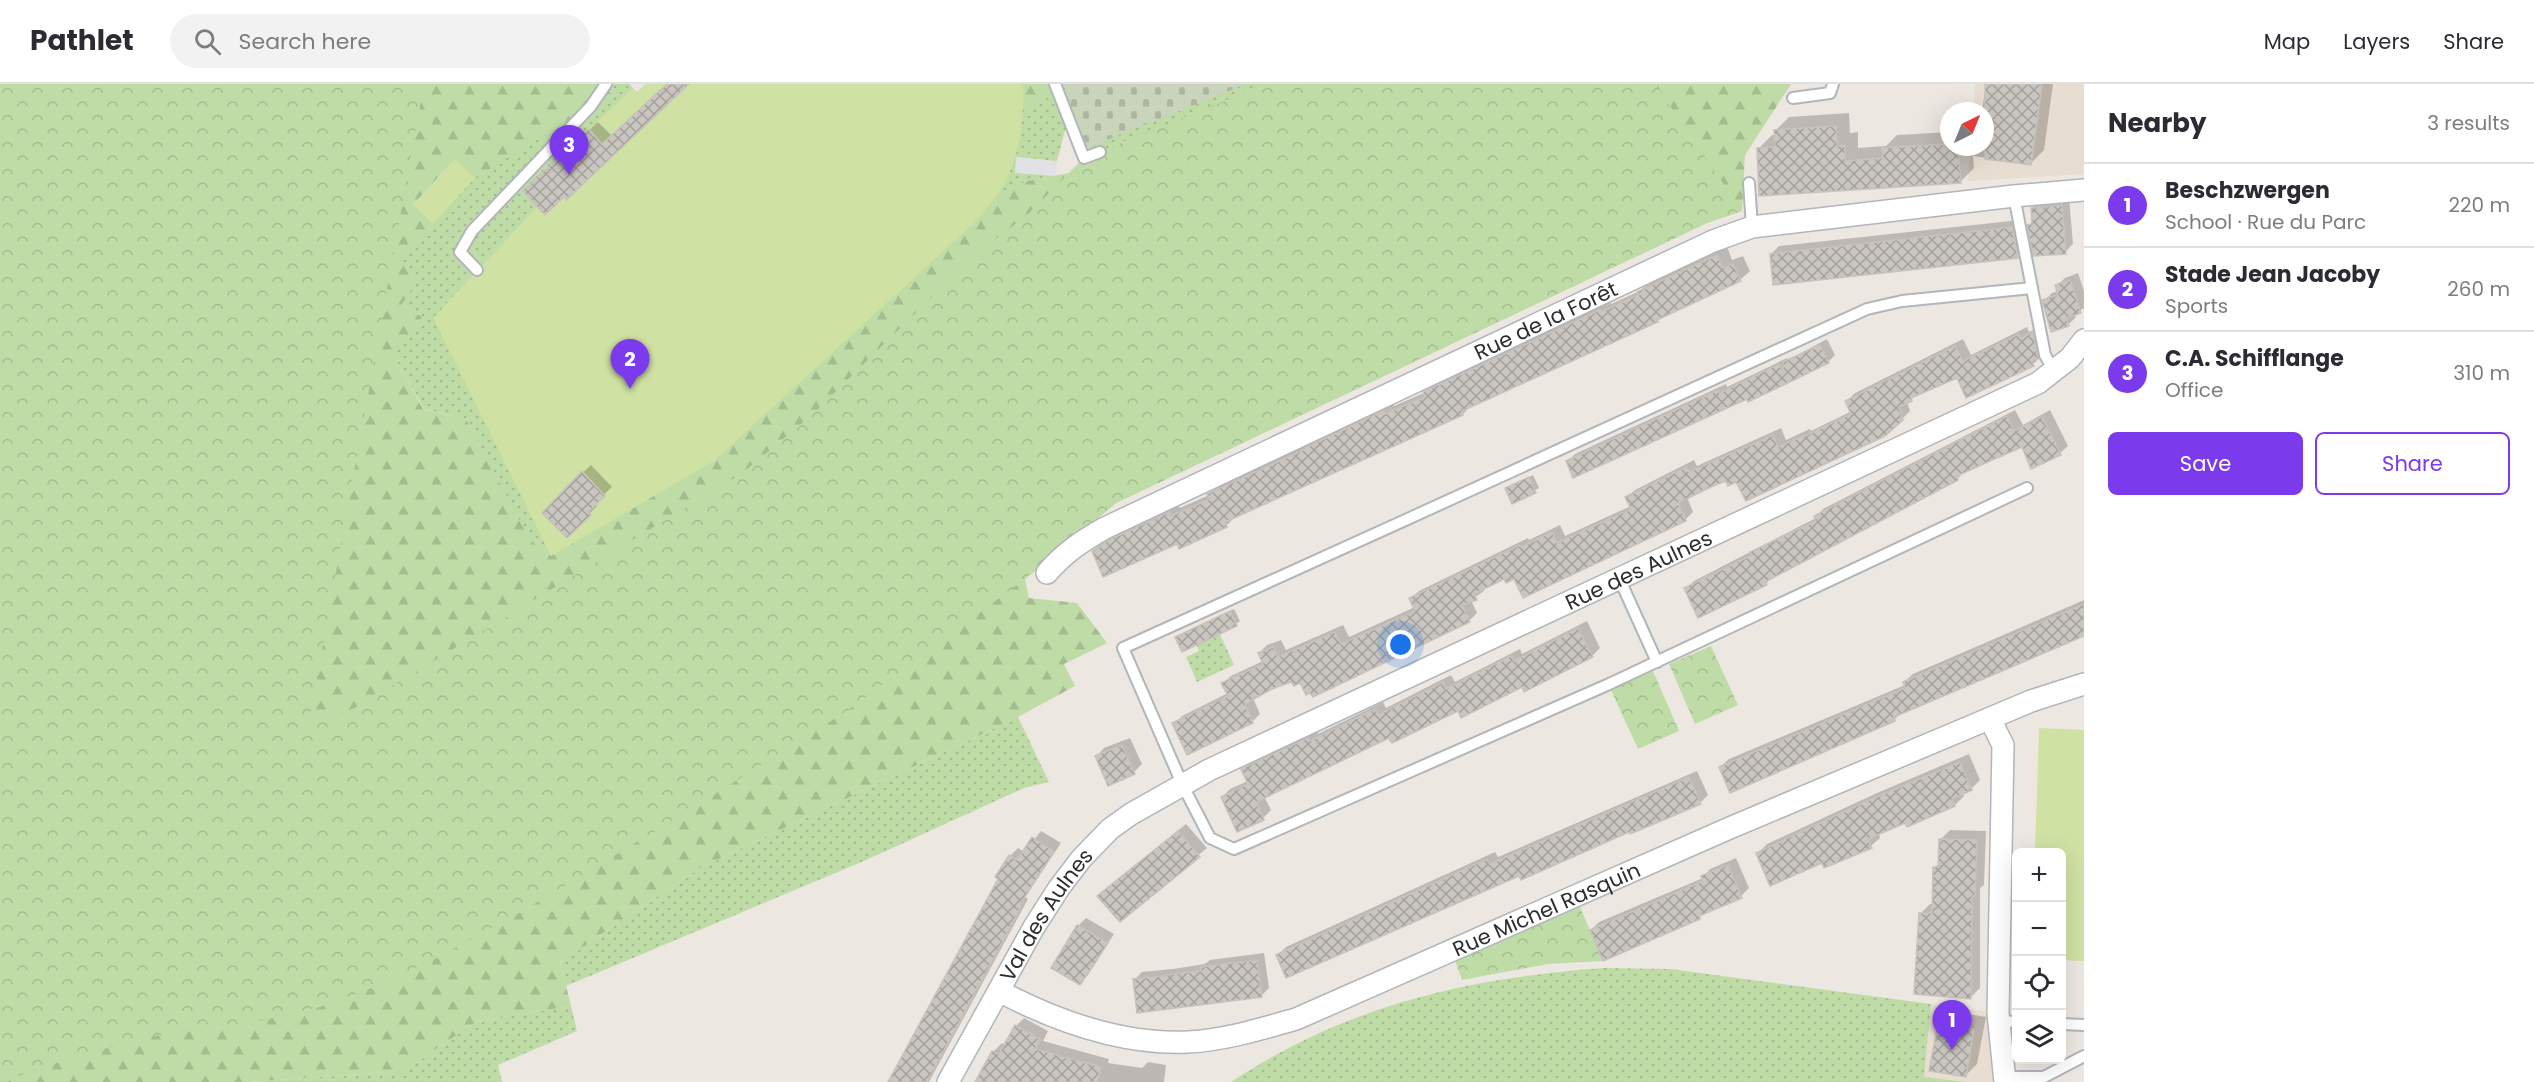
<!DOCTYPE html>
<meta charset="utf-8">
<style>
body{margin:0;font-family:Poppins,sans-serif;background:#f2f2f3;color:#2b2b33}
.controls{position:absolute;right:18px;bottom:18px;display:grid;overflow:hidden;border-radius:9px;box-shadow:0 6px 24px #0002}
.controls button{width:54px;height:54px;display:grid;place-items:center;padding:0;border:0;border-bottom:2px solid #e1e1e2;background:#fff;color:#2b2b33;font:30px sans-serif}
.compass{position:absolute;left:1940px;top:18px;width:54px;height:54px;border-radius:50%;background:#fff;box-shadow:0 6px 24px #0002;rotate:43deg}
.you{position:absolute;left:1401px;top:561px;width:21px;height:21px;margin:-15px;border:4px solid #fff;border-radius:50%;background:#1a73e8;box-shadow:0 0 0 9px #1a73e833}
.badge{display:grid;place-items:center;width:39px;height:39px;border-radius:50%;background:#7c3aed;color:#fff;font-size:20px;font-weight:700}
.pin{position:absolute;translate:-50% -50px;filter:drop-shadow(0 2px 3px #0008)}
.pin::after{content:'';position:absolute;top:32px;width:21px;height:18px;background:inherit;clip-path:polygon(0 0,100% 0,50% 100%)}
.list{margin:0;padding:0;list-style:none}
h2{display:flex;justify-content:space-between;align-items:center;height:78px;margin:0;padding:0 24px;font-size:26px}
h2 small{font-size:20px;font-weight:400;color:#7c7c81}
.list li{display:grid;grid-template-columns:39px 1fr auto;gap:18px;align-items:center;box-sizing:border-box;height:84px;padding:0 24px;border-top:2px solid #e1e1e2}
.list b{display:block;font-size:22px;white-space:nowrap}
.list p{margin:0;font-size:20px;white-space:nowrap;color:#7c7c81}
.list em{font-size:20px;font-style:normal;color:#7c7c81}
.actions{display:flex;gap:12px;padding:18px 24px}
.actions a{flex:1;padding:14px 0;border:2px solid #7c3aed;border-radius:9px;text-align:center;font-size:21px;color:#7c3aed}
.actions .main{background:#7c3aed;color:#fff}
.icon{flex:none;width:33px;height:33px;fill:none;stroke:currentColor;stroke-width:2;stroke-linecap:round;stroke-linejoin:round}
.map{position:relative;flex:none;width:2084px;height:998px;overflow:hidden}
header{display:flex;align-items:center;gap:36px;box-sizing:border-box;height:84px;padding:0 30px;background:#fff;border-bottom:2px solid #e1e1e2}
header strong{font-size:28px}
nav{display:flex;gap:33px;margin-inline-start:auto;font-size:21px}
.search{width:420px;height:54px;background:#f2f2f3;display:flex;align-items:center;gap:15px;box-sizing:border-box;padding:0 21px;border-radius:33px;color:#7c7c81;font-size:22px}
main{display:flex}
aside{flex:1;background:#fff}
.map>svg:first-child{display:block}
</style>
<header>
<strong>Pathlet</strong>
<div class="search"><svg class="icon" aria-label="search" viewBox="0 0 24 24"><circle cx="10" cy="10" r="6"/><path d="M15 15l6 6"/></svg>Search here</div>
<nav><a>Map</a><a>Layers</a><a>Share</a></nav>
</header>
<main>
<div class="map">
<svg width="2084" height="998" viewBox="0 0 2084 998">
<defs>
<pattern id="grass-dots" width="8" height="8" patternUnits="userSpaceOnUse" patternTransform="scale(1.5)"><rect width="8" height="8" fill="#bfdca6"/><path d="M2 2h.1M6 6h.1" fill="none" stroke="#a4bd8f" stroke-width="1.8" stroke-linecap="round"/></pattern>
<pattern id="forest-firs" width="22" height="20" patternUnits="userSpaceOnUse" patternTransform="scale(1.5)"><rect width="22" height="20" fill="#bfdca6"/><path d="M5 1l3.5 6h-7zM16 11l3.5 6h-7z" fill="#a4bd8f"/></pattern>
<pattern id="cemetery-stones" width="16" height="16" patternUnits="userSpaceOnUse" patternTransform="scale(1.5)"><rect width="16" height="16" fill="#cad4bb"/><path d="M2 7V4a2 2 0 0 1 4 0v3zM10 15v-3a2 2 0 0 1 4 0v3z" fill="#aeb6a1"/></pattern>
<pattern id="park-crowns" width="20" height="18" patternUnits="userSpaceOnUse" patternTransform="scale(1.5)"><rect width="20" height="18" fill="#bfdca6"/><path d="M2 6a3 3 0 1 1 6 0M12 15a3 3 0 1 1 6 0" fill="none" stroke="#a4bd8f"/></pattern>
<pattern id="building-cross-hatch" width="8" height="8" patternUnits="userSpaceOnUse" patternTransform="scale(1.5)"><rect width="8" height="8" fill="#c9c5c0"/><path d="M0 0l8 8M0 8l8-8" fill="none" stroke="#a4a09c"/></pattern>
</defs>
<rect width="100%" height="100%" fill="#ede7e2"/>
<path fill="#e2e1e6" d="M1016,73L1057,77L1056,92L1015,89Z"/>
<g fill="#e8ddd1">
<path d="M1975,0H2084V90L1968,97L1970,63H1985V27H1973Z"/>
<path d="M1931,920L1998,929L2005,998H1968L1924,993Z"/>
</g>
<g fill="url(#grass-dots)">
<path d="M601,0H629L637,8L646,0H1267L1084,74L1068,35L1057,77L1016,73L1015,89L1056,92L1027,97L551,472L530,457L466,335L424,325L392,269L422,233L402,220L399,174L413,121Z"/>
<path d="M1213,535L1234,581L1197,598L1186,573L1199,567L1189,546Z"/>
<path d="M1018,633L1049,698L1024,704L864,777L566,902L560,878L700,784Z"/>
<path d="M1604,884L1671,885L1931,920L1924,993L1968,998H1231C1348,921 1466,894 1604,884Z"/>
<path d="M571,922L577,947L498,981L502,998H251L404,987L477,937Z"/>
</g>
<g fill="url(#forest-firs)">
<path d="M279,0H601L591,22L475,94L454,76L413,121L433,140L399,174L416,199L402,220L422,233L393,270L423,325L466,335L530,456L551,472L974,139L999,109L1027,97L1069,89L1084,74L1248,7L1267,0H1791L1745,71L1742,127L1707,139L1116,419L1025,495L1029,514L1077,519L1107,559L1064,580L1075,602L1018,633L700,784L560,878L571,922L477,937L404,987L251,998H0Z"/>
<path d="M1023,0H1051L1046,16L1034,24L1023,23Z"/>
</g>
<path fill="url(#cemetery-stones)" d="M1062,0H1246L1087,64Z"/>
<g fill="url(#park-crowns)">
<path d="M0,0H424L308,644L361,621L741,390L814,329L969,176L1027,131L1084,74L1267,0H1655L1742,127L1707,139L1116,419L1025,495L847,627L680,732L511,834L399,894L320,923L242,941L164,950L95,967L27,988L7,998H0Z"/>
<path d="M1711,562L1738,621L1695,640L1669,580Z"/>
<path d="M1653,587L1679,647L1638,665L1611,606Z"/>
<path d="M1580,823L1603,877L1548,880L1462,896L1455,876Z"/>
</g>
<g fill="#cfe1a3">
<path d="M646,0H1023C1024,38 1020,77 998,110C991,120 982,130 974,139L714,377L551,472L433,234L537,123L523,107L633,4L637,8Z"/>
<path d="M455,75L475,94L433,140L413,121Z"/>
<path d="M2039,644L2084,646V877L2062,876V768H2035Z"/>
</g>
<g fill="#0003">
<path d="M668,0H687L564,111L534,98L598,38L612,52Z"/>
<path d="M1986,0H2053L2044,66L2030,80L1973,72L1974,84L1960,98L1758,65L1772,51H1776V46L1789,33L1849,29L1850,49L1858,48V64L1886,62L1897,51L1949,48V63H1985V27H1982Z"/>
<path d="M2069,114L2073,160L2065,168L2029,141L2033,137L2032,124L2040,116Z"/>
<path d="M2020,136L2026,164L2018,172L1896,185L1771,170L1779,162Z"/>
<path d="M1727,163L1732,176L1743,172L1750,187L1740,196L1663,231L1658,237L1471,322L1463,330L1236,432L1226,442L1178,458L1093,467L1103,458L1178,420L1180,424L1209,411L1218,401L1393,319L1394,322L1424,309L1434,299L1610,218L1611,220L1640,207L1648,199Z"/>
<path d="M2078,189L2084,207V224L2074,230L2076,233L2068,241L2044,217L2052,209L2058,207L2057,202L2065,194Z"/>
<path d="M2041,242V273L2033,280L1957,292L1917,310L1907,318L1910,327L1902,335L1737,397L1727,396L1687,413L1693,428L1685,436L1515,493H1505L1482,504L1484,507L1471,516L1477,529L1469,537L1300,597L1292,596L1253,614L1260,630L1252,638L1174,640L1182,632L1228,609L1223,599L1231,592L1263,577L1259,569L1267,561L1281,556L1286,566L1343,541L1349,553L1415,523L1411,514L1419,507L1528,454L1529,456L1560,441L1565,452L1631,422L1627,413L1635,406L1694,376L1697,382L1781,344L1786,356L1810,345L1811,347L1852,327L1847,317L1855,309L1963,255L1971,271L2027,243L2029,248Z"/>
<path d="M1827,255L1835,271L1828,278L1747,313L1568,377L1575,370L1726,300L1727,303L1787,274L1788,276Z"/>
<path d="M2015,326L2023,341L2050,326L2068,362L2060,369L2023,361L1965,387L1958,394L1773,492L1766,500L1686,505L1694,497L1816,434L1823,425Z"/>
<path d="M591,381L612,403L595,419L597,422L567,452L572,399Z"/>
<path d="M1533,391L1539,404L1513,418L1507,405Z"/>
<path d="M2084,516V551L1902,628L1894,636L1720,683L1729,675L1905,601L1904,598L1913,590Z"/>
<path d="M1234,525L1240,537L1236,540L1177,553Z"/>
<path d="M1587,537L1600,564L1592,572L1522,601L1390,652L1264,712L1271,726L1263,734L1222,713L1230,705L1248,697L1243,686L1251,678L1317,647L1318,650L1383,618L1386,624L1451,591L1455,598L1520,565L1522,570Z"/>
<path d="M1130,654L1142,680L1134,688L1109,700L1097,672L1104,664Z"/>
<path d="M1969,670L1980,696L1971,705L1962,709L1964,712L1955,721L1907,741L1906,737L1879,750L1880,754L1871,762L1825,782L1823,777L1758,769L1767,760L1877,709Z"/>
<path d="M1697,687L1708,711L1700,719L1520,790L1278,871L1286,863L1495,768L1498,773Z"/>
<path d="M1186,740L1207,764L1120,836L1107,805Z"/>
<path d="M1950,746L1986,747L1984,801L1980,804V904L1971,913L1920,830L1930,820H1933L1935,783L1940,779L1941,755Z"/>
<path d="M1041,747L1061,759L1025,813L1028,815L929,998H895L1010,772L1018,764L1024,768Z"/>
<path d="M1736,774L1749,804L1741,812L1705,828L1699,834L1591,846L1599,838L1703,794L1710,785Z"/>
<path d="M1086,834L1114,850L1088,891L1080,899L1053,883L1078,842Z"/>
<path d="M1264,869L1269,904L1261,912L1134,896L1142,888L1173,885L1205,880L1210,876Z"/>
<path d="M1951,927L1986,933L1977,980L1965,992L1939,939Z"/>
<path d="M1024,934L1048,947L1043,957L1109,975L1108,979L1142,984L1148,978L1166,981L1164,998H976L993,968L1002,959L1005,961L1016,942Z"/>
</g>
<g fill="url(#building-cross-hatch)" stroke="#c8c2bb" stroke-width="1.5">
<path d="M667,0H689L566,116L564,113L545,131L523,107L589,45L602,60Z"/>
<path d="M1985,0H2042L2031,81L1985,75Z"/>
<path d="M1836,42L1837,62L1845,61V77L1883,74L1882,64L1949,60V63H1958L1961,99L1759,112L1757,64L1775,63L1774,46Z"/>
<path d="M2062,121L2066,170L2033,172L2027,141L2032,140L2031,124Z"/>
<path d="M2012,143L2018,174L1773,201L1770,170Z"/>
<path d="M1717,171L1723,184L1733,180L1741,197L1657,236L1658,238L1462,327L1463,331L1225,438L1227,443L1179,465L1177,460L1103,493L1092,467L1111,455L1169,428L1171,432L1210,415L1207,410L1306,365L1305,364L1381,328L1384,327L1385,330L1425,313L1423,308L1600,226L1601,228L1639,211L1637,208Z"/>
<path d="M2070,196L2081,229L2066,234L2069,242L2051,248L2042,216L2058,211L2055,201Z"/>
<path d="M2033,248L2038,274L2031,277L2034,282L1966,314L1957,294L1911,314L1912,317L1899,323L1903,336L1885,352L1746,417L1736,398L1728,402L1726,397L1713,402L1678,419L1686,437L1523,514L1514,495L1506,499L1504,495L1474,510L1477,516L1462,521L1470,538L1313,613L1310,609L1306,611L1300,599L1294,602L1291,598L1272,605L1245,620L1253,639L1187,671L1172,639L1228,612L1221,599L1263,580L1258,569L1273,563L1278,573L1335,548L1341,560L1415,527L1409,514L1520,461L1521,463L1552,448L1557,459L1631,425L1625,413L1686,383L1689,388L1773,351L1778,363L1802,352L1803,353L1851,330L1845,317L1955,262L1963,277L2019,250L2021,254Z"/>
<path d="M1820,261L1829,279L1748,318L1747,315L1573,394L1566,377L1718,306L1720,309L1779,280L1784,291L1783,278Z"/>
<path d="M2007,332L2014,347L2042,333L2061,371L2031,385L2022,363L1972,385L1957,392L1958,396L1765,498L1767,501L1698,534L1684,504L1752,471L1750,468L1816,437L1814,432Z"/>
<path d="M582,387L605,412L588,428L591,431L567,454L542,429Z"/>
<path d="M1529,393L1536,409L1512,420L1505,404Z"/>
<path d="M2084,520V552L1894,633L1895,637L1730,709L1719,683L1905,604L1903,598Z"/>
<path d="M1230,527L1237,542L1182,568L1175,553Z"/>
<path d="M1578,544L1593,573L1524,608L1522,603L1461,634L1458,627L1392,659L1389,654L1256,718L1264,736L1237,748L1221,713L1248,700L1241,685L1308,654L1310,657L1375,625L1378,631L1443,598L1446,605L1511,572L1514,577Z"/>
<path d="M1122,661L1135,690L1108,702L1095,672Z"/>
<path d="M1960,678L1972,706L1952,715L1955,722L1907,743L1905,739L1868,755L1872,764L1824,784L1822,779L1770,802L1756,769L1867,717Z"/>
<path d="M1689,693L1701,720L1630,750L1629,748L1521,796L1519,792L1286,894L1276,871L1487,775L1490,780Z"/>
<path d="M1178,747L1200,773L1120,838L1097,812Z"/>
<path d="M1032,753L1054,768L1019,822L1021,823L927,998H888L998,795L995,793L1009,771L1017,776Z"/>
<path d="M1939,755L1977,756L1975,812H1972L1971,915L1914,910L1919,829H1932L1933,783H1938Z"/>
<path d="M1728,781L1742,814L1699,832L1700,835L1603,877L1590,846L1703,797L1701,792Z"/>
<path d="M1077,841L1108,859L1080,901L1051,884Z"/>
<path d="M1257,876L1262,913L1137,929L1133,895L1163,892L1168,894L1165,891L1201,887L1200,883Z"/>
<path d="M1938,939L1974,945L1966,993L1929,987Z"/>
<path d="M1015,941L1041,956L1035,965L1101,983L1097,998H975L992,967L999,970Z"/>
</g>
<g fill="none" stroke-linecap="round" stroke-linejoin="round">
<g stroke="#b2b5bb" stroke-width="14">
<g id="service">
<path d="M1055,0L1084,74L1100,68"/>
<path d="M1793,14L1830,9L1833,0"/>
<path d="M1749,99L1752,143"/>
<path d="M2014,112L2045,271L2054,287"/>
<path d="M477,186L460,168L472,147L591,22L606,0"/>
<path d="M2027,404L1607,601L1234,765L1210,754L1183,702L1123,564C1372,453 1618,337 1867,225L1902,217L2032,204"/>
<path d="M1619,494L1657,578"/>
<path d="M1998,937L2016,938"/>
<path d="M2062,940L2084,941"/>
<path d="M2004,993H2044L2084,972"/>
</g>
</g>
<g stroke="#b2b5bb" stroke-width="24">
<g id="minor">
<path id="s1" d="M1047,489C1064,469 1082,457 1105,444L1713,157L1752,143L2014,112L2084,106"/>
<path d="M1990,635L2003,661L1998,929L2005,998"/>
<path id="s2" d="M999,907C1056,937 1122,961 1188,958C1225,956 1261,945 1296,935L1732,743L2031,617L2084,600"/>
<path id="s3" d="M948,998L1034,843L1059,804L1081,775L1110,745L1131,730L1209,686L2038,299L2070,274L2084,256"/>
</g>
</g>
<use href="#service" stroke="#fff" stroke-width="10"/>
<use href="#minor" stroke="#fff" stroke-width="21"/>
</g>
<g text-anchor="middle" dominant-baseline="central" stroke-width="5" stroke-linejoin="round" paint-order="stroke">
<g font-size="21" fill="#2d2d2d" stroke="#fff">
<text stroke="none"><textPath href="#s1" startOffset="561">Rue de la Forêt</textPath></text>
<text stroke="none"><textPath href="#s3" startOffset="891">Rue des Aulnes</textPath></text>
<text stroke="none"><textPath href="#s2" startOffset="582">Rue Michel Rasquin</textPath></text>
<text stroke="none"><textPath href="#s3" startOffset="194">Val des Aulnes</textPath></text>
</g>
</g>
</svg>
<div class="controls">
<button>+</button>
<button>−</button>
<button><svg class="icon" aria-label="locate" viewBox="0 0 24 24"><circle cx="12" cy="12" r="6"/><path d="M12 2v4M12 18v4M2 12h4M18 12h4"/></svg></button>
<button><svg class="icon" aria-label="layers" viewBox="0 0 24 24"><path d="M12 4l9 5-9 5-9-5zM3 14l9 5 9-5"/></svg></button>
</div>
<svg class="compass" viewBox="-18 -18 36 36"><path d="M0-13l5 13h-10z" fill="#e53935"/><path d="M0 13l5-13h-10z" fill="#7c7c81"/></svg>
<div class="you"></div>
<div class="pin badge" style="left:1952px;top:966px">1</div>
<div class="pin badge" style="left:630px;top:305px">2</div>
<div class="pin badge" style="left:569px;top:91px">3</div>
</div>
<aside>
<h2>Nearby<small>3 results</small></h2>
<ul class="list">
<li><span class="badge">1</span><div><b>Beschzwergen</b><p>School · Rue du Parc</p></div><em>220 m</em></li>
<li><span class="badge">2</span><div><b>Stade Jean Jacoby</b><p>Sports</p></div><em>260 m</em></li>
<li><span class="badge">3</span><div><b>C.A. Schifflange</b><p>Office</p></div><em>310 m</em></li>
</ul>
<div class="actions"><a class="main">Save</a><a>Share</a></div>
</aside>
</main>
